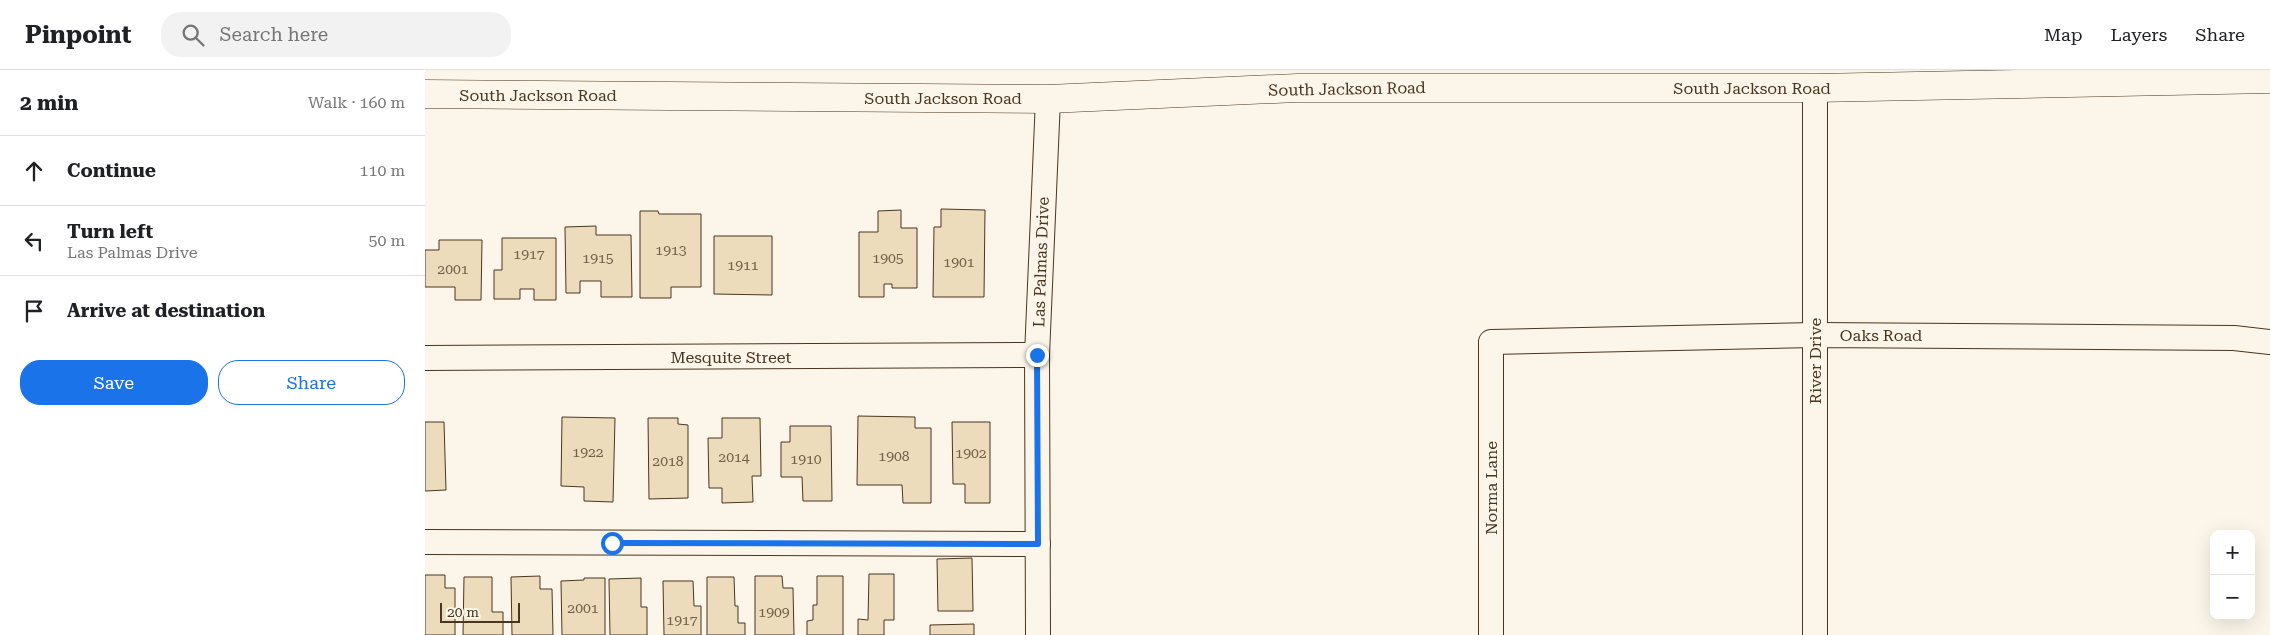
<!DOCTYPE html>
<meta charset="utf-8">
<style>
body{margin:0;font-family:"Roboto Serif",serif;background:#f2f2f2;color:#202124}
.controls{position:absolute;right:15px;bottom:15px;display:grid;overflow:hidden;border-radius:10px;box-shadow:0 5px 20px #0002}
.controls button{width:45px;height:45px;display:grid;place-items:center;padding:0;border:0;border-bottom:1px solid #e0e0e0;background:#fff;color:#202124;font:25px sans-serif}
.scale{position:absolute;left:15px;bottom:12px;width:80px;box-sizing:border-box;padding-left:5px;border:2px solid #4a3520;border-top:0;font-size:14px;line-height:18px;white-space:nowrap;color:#4a3520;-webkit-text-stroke:4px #fbf6e9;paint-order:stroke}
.stop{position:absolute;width:15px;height:15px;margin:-11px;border:4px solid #1a73e8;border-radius:50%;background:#fff}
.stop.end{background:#1a73e8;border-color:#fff;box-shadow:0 1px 5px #0008}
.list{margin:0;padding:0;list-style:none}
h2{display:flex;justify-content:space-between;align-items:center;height:65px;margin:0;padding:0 20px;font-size:21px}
h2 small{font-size:16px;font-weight:400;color:#757577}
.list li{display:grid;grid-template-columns:32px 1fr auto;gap:15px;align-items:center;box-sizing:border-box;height:70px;padding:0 20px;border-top:1px solid #e0e0e0}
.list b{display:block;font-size:19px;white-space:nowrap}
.list p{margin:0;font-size:16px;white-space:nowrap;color:#757577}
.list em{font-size:16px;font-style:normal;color:#757577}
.actions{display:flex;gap:10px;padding:15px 20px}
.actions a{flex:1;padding:11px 0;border:1px solid #1a73e8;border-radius:20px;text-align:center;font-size:18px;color:#1a73e8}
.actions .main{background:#1a73e8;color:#fff}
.icon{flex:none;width:28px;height:28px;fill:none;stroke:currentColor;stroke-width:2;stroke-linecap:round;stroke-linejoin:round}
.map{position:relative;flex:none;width:1845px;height:565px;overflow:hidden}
header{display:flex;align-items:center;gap:30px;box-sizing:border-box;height:70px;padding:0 25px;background:#fff;border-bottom:1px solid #e0e0e0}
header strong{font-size:24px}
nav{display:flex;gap:28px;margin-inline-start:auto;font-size:18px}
.search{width:350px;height:45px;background:#f2f2f2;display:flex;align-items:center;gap:12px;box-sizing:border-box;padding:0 18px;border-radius:20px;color:#757577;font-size:19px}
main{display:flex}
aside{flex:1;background:#fff}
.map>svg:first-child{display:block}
</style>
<header>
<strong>Pinpoint</strong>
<div class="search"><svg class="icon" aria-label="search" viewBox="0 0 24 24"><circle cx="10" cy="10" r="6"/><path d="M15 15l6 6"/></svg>Search here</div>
<nav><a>Map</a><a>Layers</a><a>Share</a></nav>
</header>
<main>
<aside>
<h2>2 min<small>Walk · 160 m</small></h2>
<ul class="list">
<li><svg class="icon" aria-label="ahead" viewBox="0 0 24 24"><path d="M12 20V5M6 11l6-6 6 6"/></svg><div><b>Continue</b></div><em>110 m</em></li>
<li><svg class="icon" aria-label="left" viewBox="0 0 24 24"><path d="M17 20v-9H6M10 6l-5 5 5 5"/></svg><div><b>Turn left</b><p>Las Palmas Drive</p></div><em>50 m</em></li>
<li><svg class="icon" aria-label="arrive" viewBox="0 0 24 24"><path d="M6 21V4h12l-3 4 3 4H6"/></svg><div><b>Arrive at destination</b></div></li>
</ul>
<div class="actions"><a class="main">Save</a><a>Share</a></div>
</aside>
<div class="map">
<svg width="1845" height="565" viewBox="0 0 1845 565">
<rect width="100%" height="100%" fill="#fbf6e9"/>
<g fill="#ecdcbc" stroke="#4a3520">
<path d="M516,139L560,140L559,227H508L509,157H516Z"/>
<path d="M476,140V158H492V218H467V214H459V227H434V162H453V141Z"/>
<path d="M215,141H233L234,144H276V217H246V228H215Z"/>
<path d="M171,156V165H206L207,227H176V211H155V223H141L140,157Z"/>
<path d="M289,166H347V225L289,224Z"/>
<path d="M77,168H131V230H109V219H95V229H69V200H77Z"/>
<path d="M14,170H57L56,230H30V217H0V180H14Z"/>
<path d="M433,346L490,347V358H506V433H478L477,415H432Z"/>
<path d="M137,347L190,348L188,432L159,431V417L136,416Z"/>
<path d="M223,348H253V354L263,355V428L224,429Z"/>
<path d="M297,348H335L336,406H327L328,432L297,433V418H284L283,368H297Z"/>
<path d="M0,352H19L21,420L0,421Z"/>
<path d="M527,352H565V433H540V414H528Z"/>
<path d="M365,356H406L407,431H378L377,407H356V372H365Z"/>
<path d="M547,488L548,541H513L512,489Z"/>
<path d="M444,504H469V550H459V565H433V549L443,550Z"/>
<path d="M0,505H20V518H30V565H0Z"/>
<path d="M115,506V519H127L128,565H87L86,507Z"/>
<path d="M330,506H357L358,518H368L369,565H330Z"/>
<path d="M392,506H418V565H382V551L388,550V535H392Z"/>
<path d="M39,507H67V542H78V565H38Z"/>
<path d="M282,507H309L310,536H313V553H320V565H282Z"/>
<path d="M159,508H180V565H137L136,511L159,510Z"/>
<path d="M216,508V537H222V565H185L184,509Z"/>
<path d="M238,511H268L269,536H276V565H239Z"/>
<path d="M549,554V565H505V555Z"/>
</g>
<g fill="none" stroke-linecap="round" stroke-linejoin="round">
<g stroke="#4a3520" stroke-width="26">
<g id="minor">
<path d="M1390,18V565"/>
<path d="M0,288L612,285"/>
<path d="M0,472L613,474"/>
<path d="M613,565L612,285L623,29"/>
<path d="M1066,565V272L1390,265L1809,268L1845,272"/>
</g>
</g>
<g stroke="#4a3520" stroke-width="29">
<path id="secondary" d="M0,24L623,29L872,18H1390L1845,9"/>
</g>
<use href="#minor" stroke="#fbf6e9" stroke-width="24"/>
<use href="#secondary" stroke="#fbf6e9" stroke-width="28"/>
</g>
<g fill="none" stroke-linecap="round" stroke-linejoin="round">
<path stroke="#1a73e8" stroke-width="6" d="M187,473L613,474L612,285"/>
</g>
<g text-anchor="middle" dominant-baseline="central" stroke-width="4" stroke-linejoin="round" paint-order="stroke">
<g font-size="14" fill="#725f47">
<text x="246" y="180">1913</text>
<text x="104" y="184">1917</text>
<text x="173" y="188">1915</text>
<text x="463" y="188">1905</text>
<text x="534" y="192">1901</text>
<text x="318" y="195">1911</text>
<text x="28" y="199">2001</text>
<text x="163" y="382">1922</text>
<text x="546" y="383">1902</text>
<text x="469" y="386">1908</text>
<text x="309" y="387">2014</text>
<text x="381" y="389">1910</text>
<text x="243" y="391">2018</text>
<text x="158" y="538">2001</text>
<text x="349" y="542">1909</text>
<text x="257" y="550">1917</text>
</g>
<g font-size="16" fill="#4a3520" stroke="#fbf6e9">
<text x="1327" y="18">South Jackson Road</text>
<text transform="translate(922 19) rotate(-1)">South Jackson Road</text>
<text x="113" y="25">South Jackson Road</text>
<text x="518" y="28">South Jackson Road</text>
<text transform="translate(616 192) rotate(-88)">Las Palmas Drive</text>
<text x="1456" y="265">Oaks Road</text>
<text x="306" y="287">Mesquite Street</text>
<text transform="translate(1390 291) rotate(-90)">River Drive</text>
<text transform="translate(1066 418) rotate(-90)">Norma Lane</text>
</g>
</g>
</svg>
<div class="controls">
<button>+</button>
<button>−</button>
</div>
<div class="scale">20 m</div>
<div class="stop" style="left:187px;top:473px"></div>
<div class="stop end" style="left:612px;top:285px"></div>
</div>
</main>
